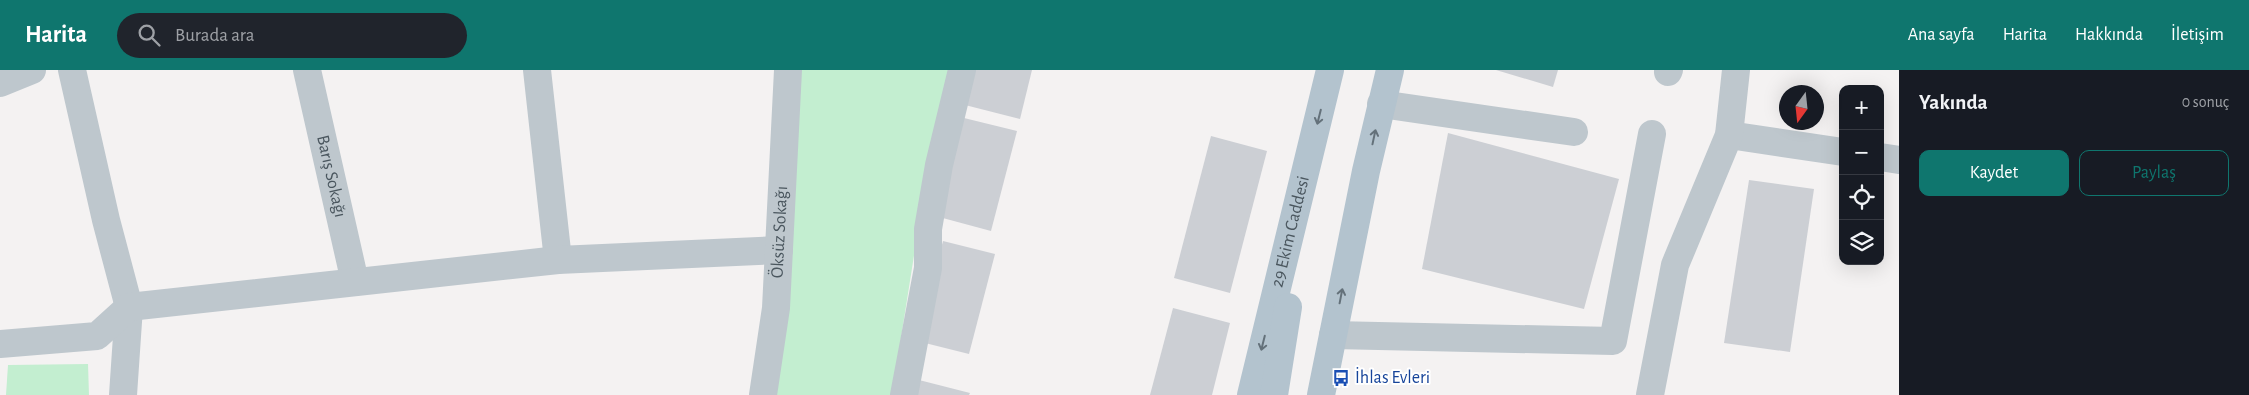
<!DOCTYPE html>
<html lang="tr">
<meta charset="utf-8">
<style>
body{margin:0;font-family:"Alegreya Sans",sans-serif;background:#20242c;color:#f1f3f6}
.controls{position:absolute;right:15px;top:15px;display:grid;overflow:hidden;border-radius:10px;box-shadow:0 5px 20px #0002}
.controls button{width:45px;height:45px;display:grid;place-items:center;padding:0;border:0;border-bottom:1px solid #363941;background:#171b24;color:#f1f3f6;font:25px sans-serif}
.compass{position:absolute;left:1779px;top:15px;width:45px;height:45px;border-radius:50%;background:#171b24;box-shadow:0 5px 20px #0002;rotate:195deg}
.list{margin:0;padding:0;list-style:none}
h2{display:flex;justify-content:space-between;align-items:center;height:65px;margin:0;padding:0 20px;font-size:21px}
h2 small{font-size:16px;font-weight:400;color:#9ea1a6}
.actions{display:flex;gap:10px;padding:15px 20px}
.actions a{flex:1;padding:11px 0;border:1px solid #0f766e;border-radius:10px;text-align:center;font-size:18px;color:#0f766e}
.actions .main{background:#0f766e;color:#fff}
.icon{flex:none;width:28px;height:28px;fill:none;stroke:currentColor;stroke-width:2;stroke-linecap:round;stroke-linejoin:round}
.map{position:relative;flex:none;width:1899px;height:325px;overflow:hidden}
header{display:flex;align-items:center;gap:30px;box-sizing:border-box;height:70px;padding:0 25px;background:#0f766e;color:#fff}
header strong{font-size:24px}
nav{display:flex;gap:28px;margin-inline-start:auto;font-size:18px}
.search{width:350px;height:45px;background:#20242c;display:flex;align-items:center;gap:12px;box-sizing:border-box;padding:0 18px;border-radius:28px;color:#9ea1a6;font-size:19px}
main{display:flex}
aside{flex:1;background:#171b24}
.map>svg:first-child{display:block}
</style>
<header>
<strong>Harita</strong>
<div class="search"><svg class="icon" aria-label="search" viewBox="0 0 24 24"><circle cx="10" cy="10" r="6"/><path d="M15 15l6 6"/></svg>Burada ara</div>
<nav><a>Ana sayfa</a><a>Harita</a><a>Hakkında</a><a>İletişim</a></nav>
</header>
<main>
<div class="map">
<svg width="1899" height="325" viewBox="0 0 1899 325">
<rect width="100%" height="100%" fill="#f4f2f2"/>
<g fill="#c3eed0">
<path d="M797,0H953L927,103L892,325H768Z"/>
<path d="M88,294L89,325H6L8,295Z"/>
</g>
<g fill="#cccfd4">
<path d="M974,0H1032L1020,49L965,35Z"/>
<path d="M1496,0H1558L1553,17Z"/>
<path d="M964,48L1017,61L991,161L939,147Z"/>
<path d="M1448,63L1619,109L1584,239L1422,199Z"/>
<path d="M1211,66L1267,81L1230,223L1174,208Z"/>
<path d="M1749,110L1814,119L1790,282L1724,273Z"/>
<path d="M943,171L995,184L969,284L917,271Z"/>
<path d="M1173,238L1230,253L1212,325H1150Z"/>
<path d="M919,310L970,323L969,325H915Z"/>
</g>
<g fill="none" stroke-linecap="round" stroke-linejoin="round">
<g stroke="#bec7cd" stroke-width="28">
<path d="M72,0L106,150L129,237L123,325"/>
<path id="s1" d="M307,0L355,212"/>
<path d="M537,0L558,190"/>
<path d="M1668,2L1669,0"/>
<path d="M0,13L32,0"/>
<path d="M1381,34L1574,62"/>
<path d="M1729,65L1843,82"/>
<path d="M1880,87L1899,90"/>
<path d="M1333,265L1613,271L1652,64"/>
<path d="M0,274L97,266L129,237L558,190L779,180"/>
<path id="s2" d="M763,325L776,238L788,0"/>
<path d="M904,325L928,198V159L939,95L962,0"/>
<path d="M1650,325L1675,195L1729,65L1736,0"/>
</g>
<g stroke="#b3c3ce" stroke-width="28">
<path id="s3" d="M1251,325L1330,0"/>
<path d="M1274,325L1288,237"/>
<path d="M1321,325L1366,101L1390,0"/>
</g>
</g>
<defs><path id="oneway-shaft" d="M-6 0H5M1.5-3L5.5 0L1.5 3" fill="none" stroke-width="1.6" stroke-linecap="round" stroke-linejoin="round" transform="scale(1.25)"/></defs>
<g stroke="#64717a">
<use href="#oneway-shaft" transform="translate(1319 47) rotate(104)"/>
<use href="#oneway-shaft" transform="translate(1374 67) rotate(-78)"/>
<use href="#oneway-shaft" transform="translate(1341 226) rotate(-79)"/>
<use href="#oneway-shaft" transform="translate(1263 273) rotate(104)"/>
</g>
<defs>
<g id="bus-bare" transform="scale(1.35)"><path d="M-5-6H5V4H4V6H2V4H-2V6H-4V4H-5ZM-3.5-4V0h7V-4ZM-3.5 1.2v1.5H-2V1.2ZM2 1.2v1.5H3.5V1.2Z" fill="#1a4fb4" stroke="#fff" stroke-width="2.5" paint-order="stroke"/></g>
</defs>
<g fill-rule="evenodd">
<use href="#bus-bare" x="1341" y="308"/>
</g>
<g text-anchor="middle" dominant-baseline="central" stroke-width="4" stroke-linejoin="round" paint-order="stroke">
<g font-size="18" fill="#4a565e" stroke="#fff">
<text stroke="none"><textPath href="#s1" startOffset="109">Barış Sokağı</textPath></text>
<text stroke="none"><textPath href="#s3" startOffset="168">29 Ekim Caddesi</textPath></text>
<text stroke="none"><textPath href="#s2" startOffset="164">Öksüz Sokağı</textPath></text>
</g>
<g font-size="18" fill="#164399" stroke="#fff" text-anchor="start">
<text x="1355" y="308">İhlas Evleri</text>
</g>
</g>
</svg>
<div class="controls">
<button>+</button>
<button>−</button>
<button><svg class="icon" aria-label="locate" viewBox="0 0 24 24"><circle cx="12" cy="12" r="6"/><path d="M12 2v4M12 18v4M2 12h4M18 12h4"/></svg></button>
<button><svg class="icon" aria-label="layers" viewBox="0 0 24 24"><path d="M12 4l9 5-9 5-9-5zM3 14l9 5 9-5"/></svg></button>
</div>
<svg class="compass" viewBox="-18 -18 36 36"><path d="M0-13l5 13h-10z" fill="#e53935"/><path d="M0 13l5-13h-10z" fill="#9ea1a6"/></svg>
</div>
<aside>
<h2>Yakında<small>0 sonuç</small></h2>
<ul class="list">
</ul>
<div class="actions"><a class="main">Kaydet</a><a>Paylaş</a></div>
</aside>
</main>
